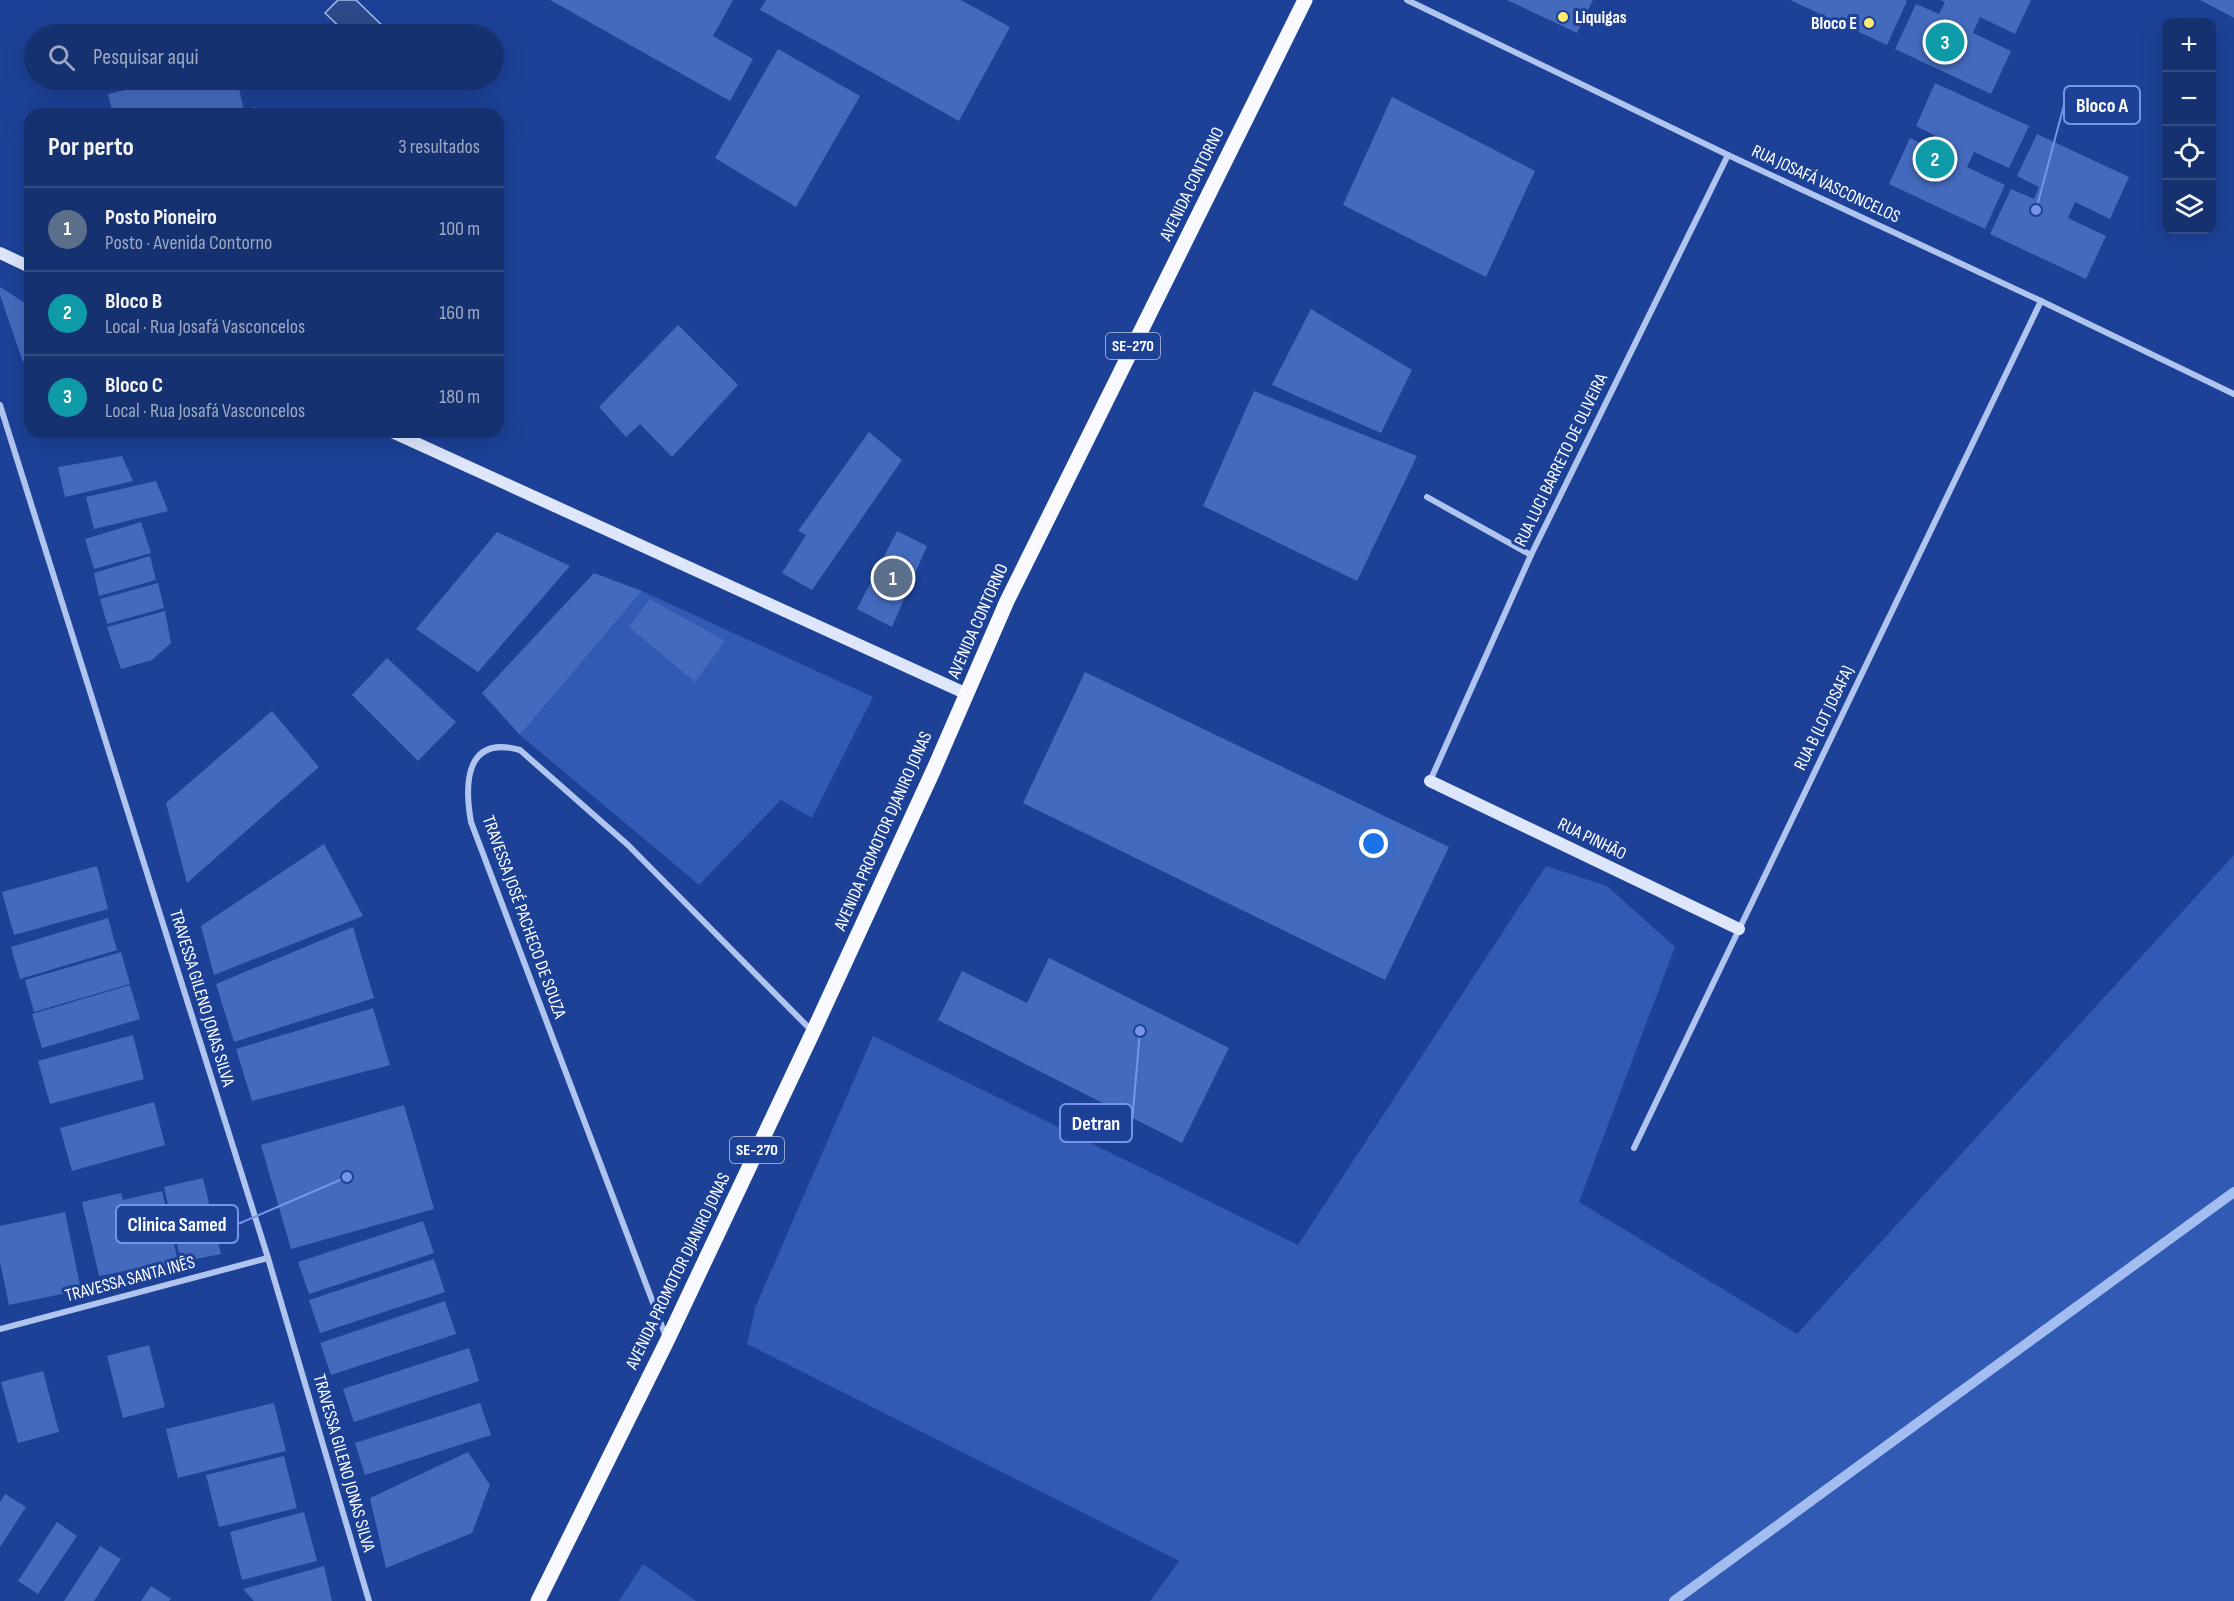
<!DOCTYPE html>
<html lang="pt">
<meta charset="utf-8">
<style>
body{margin:0;font-family:"Sofia Sans Condensed",sans-serif;background:#1e3975;color:#f1f3f6}
.controls{position:absolute;right:18px;top:18px;display:grid;overflow:hidden;border-radius:12px;box-shadow:0 6px 24px #0002}
.controls button{width:54px;height:54px;display:grid;place-items:center;padding:0;border:0;border-bottom:2px solid #344c83;background:#153170;color:#f1f3f6;font:30px sans-serif}
.you{position:absolute;left:1374px;top:844px;width:21px;height:21px;margin:-15px;border:4px solid #fff;border-radius:50%;background:#1a73e8;box-shadow:0 0 0 9px #1a73e833}
.badge{display:grid;place-items:center;width:39px;height:39px;border-radius:50%;background:#ffe96e;color:#fff;font-size:20px;font-weight:700}
.pin{position:absolute;translate:-50% -50%;border:3px solid #fff;box-shadow:0 2px 6px #0006}
.list{margin:0;padding:0;list-style:none}
h2{display:flex;justify-content:space-between;align-items:center;height:78px;margin:0;padding:0 24px;font-size:26px}
h2 small{font-size:20px;font-weight:400;color:#9da9c3}
.list li{display:grid;grid-template-columns:39px 1fr auto;gap:18px;align-items:center;box-sizing:border-box;height:84px;padding:0 24px;border-top:2px solid #344c83}
.list b{display:block;font-size:22px;white-space:nowrap}
.list p{margin:0;font-size:20px;white-space:nowrap;color:#9da9c3}
.list em{font-size:20px;font-style:normal;color:#9da9c3}
.icon{flex:none;width:33px;height:33px;fill:none;stroke:currentColor;stroke-width:2;stroke-linecap:round;stroke-linejoin:round}
.map{position:relative;flex:none;width:2234px;height:1601px;overflow:hidden}
.search{position:absolute;background:#153170;box-shadow:0 6px 24px #0002;left:24px;top:24px;width:480px;height:66px;display:flex;align-items:center;gap:15px;box-sizing:border-box;padding:0 21px;border-radius:33px;color:#9da9c3;font-size:22px}
.panel{position:absolute;background:#153170;box-shadow:0 6px 24px #0002;left:24px;top:108px;width:480px;height:330px;border-radius:18px}
.map>svg:first-child{display:block}
</style>
<div class="map">
<svg width="2234" height="1601" viewBox="0 0 2234 1601">
<rect width="100%" height="100%" fill="#1c4196"/>
<g fill="#305ab4">
<path d="M642,591L873,697L812,818L781,800L699,885L520,735Z"/>
<path d="M2234,855V1601H1150L1179,1561L747,1344L755,1308L873,1036L1298,1245L1546,866L1607,886L1675,947L1579,1202L1797,1334Z"/>
<path d="M643,1564L696,1601H619Z"/>
</g>
<path fill="#2e4989" stroke="#a3bdf1" stroke-width="1.5" d="M338,0H356L391,34H347L325,13Z"/>
<g fill="none" stroke-linecap="round" stroke-linejoin="round">
<path stroke="#a3bdf1" stroke-width="10" d="M1674,1601L2234,1192"/>
</g>
<g fill="#446abd">
<path d="M550,0H733L713,36L753,59L730,101Z"/>
<path d="M766,0H961L1010,27L959,121L760,10Z"/>
<path d="M1507,0H1593L1577,33Z"/>
<path d="M1790,0H1904L1907,1L1887,45Z"/>
<path d="M1940,0H2031L2015,34L1980,17L1973,33L2011,51L1991,94L1895,49L1916,4L1939,14L1945,2Z"/>
<path d="M2200,0H2234V18Z"/>
<path d="M778,49L860,96L796,207L715,158Z"/>
<path d="M169,80H237L244,110L256,107L257,114H113L108,94Z"/>
<path d="M1935,83L2029,126L2009,168L1974,152L1967,167L2005,185L1985,229L1889,184L1910,138L1933,149L1938,137L1916,126Z"/>
<path d="M1392,97L1535,171L1486,277L1343,205Z"/>
<path d="M2037,134L2129,177L2110,219L2075,202L2068,218L2106,236L2086,279L1990,234L2011,189L2034,199L2039,187L2017,176Z"/>
<path d="M0,287L30,306V351L23,362L0,295Z"/>
<path d="M1311,309L1412,370L1381,433L1272,385Z"/>
<path d="M678,325L738,385L672,457L640,424L626,437L599,407Z"/>
<path d="M1254,391L1417,456L1357,581L1203,506Z"/>
<path d="M869,432L902,460L812,590L782,573L806,535L798,531Z"/>
<path d="M122,456L133,481L65,497L58,467Z"/>
<path d="M156,481L168,511L94,529L86,497Z"/>
<path d="M141,522L151,553L94,569L85,539Z"/>
<path d="M897,531L927,546L892,627L857,609Z"/>
<path d="M497,532L570,566L478,672L416,629Z"/>
<path d="M150,556L156,580L99,596L94,573Z"/>
<path d="M594,573L642,591L520,735L482,693Z"/>
<path d="M158,583L164,608L107,624L100,599Z"/>
<path d="M650,599L725,641L695,682L629,627Z"/>
<path d="M165,611L171,643L152,660L121,669L107,627Z"/>
<path d="M387,658L456,722L418,761L352,695Z"/>
<path d="M1085,672L1449,847L1385,980L1023,803Z"/>
<path d="M272,711L319,767L187,883L166,803Z"/>
<path d="M324,844L363,916L214,975L201,926Z"/>
<path d="M97,866L108,909L14,935L2,892Z"/>
<path d="M108,918L117,950L20,979L11,947Z"/>
<path d="M353,927L374,998L234,1042L216,984Z"/>
<path d="M121,952L130,984L34,1012L25,980Z"/>
<path d="M1049,958L1229,1048L1182,1143L938,1020L962,971L1027,1003Z"/>
<path d="M130,985L140,1019L42,1048L32,1014Z"/>
<path d="M373,1008L390,1065L252,1101L236,1049Z"/>
<path d="M133,1035L144,1079L50,1104L38,1061Z"/>
<path d="M154,1102L165,1145L72,1171L60,1128Z"/>
<path d="M404,1105L434,1209L291,1249L261,1145Z"/>
<path d="M203,1178L221,1254L181,1262L164,1187Z"/>
<path d="M162,1191L179,1266L140,1275L139,1268L99,1276L82,1202L121,1193L123,1200Z"/>
<path d="M65,1212L81,1290L9,1305L0,1262V1226Z"/>
<path d="M423,1221L434,1253L309,1294L298,1262Z"/>
<path d="M434,1259L445,1292L320,1333L309,1300Z"/>
<path d="M445,1301L456,1334L331,1375L320,1343Z"/>
<path d="M149,1345L165,1407L123,1418L107,1356Z"/>
<path d="M469,1348L479,1381L354,1422L343,1389Z"/>
<path d="M43,1371L59,1432L18,1443L1,1382Z"/>
<path d="M274,1403L286,1451L178,1478L166,1429Z"/>
<path d="M480,1403L491,1435L365,1475L355,1443Z"/>
<path d="M468,1452L490,1485L472,1533L386,1568L370,1498Z"/>
<path d="M284,1456L297,1508L219,1527L206,1475Z"/>
<path d="M5,1494L26,1507L0,1547V1502Z"/>
<path d="M304,1512L317,1561L242,1580L230,1532Z"/>
<path d="M57,1522L77,1536L38,1594L18,1581Z"/>
<path d="M100,1546L121,1559L94,1601H64Z"/>
<path d="M324,1566L332,1601H254L243,1589Z"/>
<path d="M151,1586L171,1599L169,1601H141Z"/>
</g>
<g fill="none" stroke-linecap="round" stroke-linejoin="round">
<g stroke="#afc4ef" stroke-width="6">
<path d="M1407,0L1728,155L2041,301L2234,394"/>
<path d="M0,405L268,1258L369,1601"/>
<path d="M1427,497L1531,555"/>
<path d="M1430,781L1531,555L1728,155"/>
<path d="M1634,1148L2041,301"/>
<path d="M0,1329L268,1258"/>
<path d="M666,1337L471,822C464,782 466,735 520,750L628,845L812,1031"/>
</g>
<g stroke="#dde6fb" stroke-width="12">
<path d="M0,253L30,267"/>
<path d="M392,432L967,694"/>
<path d="M1430,781L1739,929"/>
</g>
<path stroke="#f8faff" stroke-width="15" d="M538,1601L667,1341L813,1032L934,769L1007,601L1305,0"/>
</g>
<g fill="#ffe96e" stroke="#1c4196" stroke-width="2">
<circle cx="1563" cy="17" r="6"/>
<circle cx="1869" cy="23" r="6"/>
</g>
<g text-anchor="middle" dominant-baseline="central" stroke-width="6" stroke-linejoin="round" paint-order="stroke">
<g fill="#1c4196" stroke="#bbc6e0" stroke-width="1.5">
<rect x="1106" y="333" width="54" height="26" rx="4.5"/>
<rect x="730" y="1137" width="54" height="26" rx="4.5"/>
</g>
<g font-size="16" font-weight="bold" fill="#fff">
<text x="1133" y="346">SE-270</text>
<text x="757" y="1150">SE-270</text>
</g>
<g font-size="18" font-weight="bold" fill="#fff" stroke="#1c4196" text-anchor="start">
<text x="1575" y="17">Liquigas</text>
<text x="1857" y="23" text-anchor="end">Bloco E</text>
</g>
<g font-size="18" fill="#fff" stroke="#1c4196">
<text transform="translate(1192 184) rotate(-64)">AVENIDA CONTORNO</text>
<text transform="translate(1826 184) rotate(25)">RUA JOSAFÁ VASCONCELOS</text>
<text transform="translate(1561 460) rotate(-64)">RUA LUCI BARRETO DE OLIVEIRA</text>
<text transform="translate(978 621) rotate(-66)">AVENIDA CONTORNO</text>
<text transform="translate(1824 718) rotate(-64)">RUA B (LOT JOSAFA)</text>
<text transform="translate(883 831) rotate(-66)">AVENIDA PROMOTOR DJANIRO JONAS</text>
<text transform="translate(1592 839) rotate(26)">RUA PINHÃO</text>
<text transform="translate(524 917) rotate(70)">TRAVESSA JOSÉ PACHECO DE SOUZA</text>
<text transform="translate(202 998) rotate(73)">TRAVESSA GILENO JONAS SILVA</text>
<text transform="translate(678 1271) rotate(-64)">AVENIDA PROMOTOR DJANIRO JONAS</text>
<text transform="translate(130 1279) rotate(-15)">TRAVESSA SANTA INÊS</text>
<text transform="translate(344 1463) rotate(74)">TRAVESSA GILENO JONAS SILVA</text>
</g>
</g>
<path fill="none" stroke="#7795e8" stroke-width="2" d="M2036 210L2064 105M1140 1031L1132 1123M347 1177L238 1224"/>
<g fill="#7795e8" stroke="#1c4196" stroke-width="2">
<circle cx="2036" cy="210" r="6"/>
<circle cx="1140" cy="1031" r="6"/>
<circle cx="347" cy="1177" r="6"/>
</g>
<g fill="#1c4196" stroke="#7795e8" stroke-width="2">
<rect x="2064" y="86" width="76" height="38" rx="6"/>
<rect x="1060" y="1104" width="72" height="38" rx="6"/>
<rect x="116" y="1205" width="122" height="38" rx="6"/>
</g>
<g font-size="20" text-anchor="middle" font-weight="bold" fill="#fff">
<text x="2102" y="112">Bloco A</text>
<text x="1096" y="1130">Detran</text>
<text x="177" y="1231">Clinica Samed</text>
</g>
</svg>
<div class="controls">
<button>+</button>
<button>−</button>
<button><svg class="icon" aria-label="locate" viewBox="0 0 24 24"><circle cx="12" cy="12" r="6"/><path d="M12 2v4M12 18v4M2 12h4M18 12h4"/></svg></button>
<button><svg class="icon" aria-label="layers" viewBox="0 0 24 24"><path d="M12 4l9 5-9 5-9-5zM3 14l9 5 9-5"/></svg></button>
</div>
<div class="you"></div>
<div class="pin badge" style="left:893px;top:578px;background:#5c6f8a">1</div>
<div class="pin badge" style="left:1935px;top:159px;background:#0f9aa8">2</div>
<div class="pin badge" style="left:1945px;top:42px;background:#0f9aa8">3</div>
<div class="search"><svg class="icon" aria-label="search" viewBox="0 0 24 24"><circle cx="10" cy="10" r="6"/><path d="M15 15l6 6"/></svg>Pesquisar aqui</div>
<section class="panel">
<h2>Por perto<small>3 resultados</small></h2>
<ul class="list">
<li><span class="badge" style="background:#5c6f8a">1</span><div><b>Posto Pioneiro</b><p>Posto · Avenida Contorno</p></div><em>100 m</em></li>
<li><span class="badge" style="background:#0f9aa8">2</span><div><b>Bloco B</b><p>Local · Rua Josafá Vasconcelos</p></div><em>160 m</em></li>
<li><span class="badge" style="background:#0f9aa8">3</span><div><b>Bloco C</b><p>Local · Rua Josafá Vasconcelos</p></div><em>180 m</em></li>
</ul>
</section>
</div>
